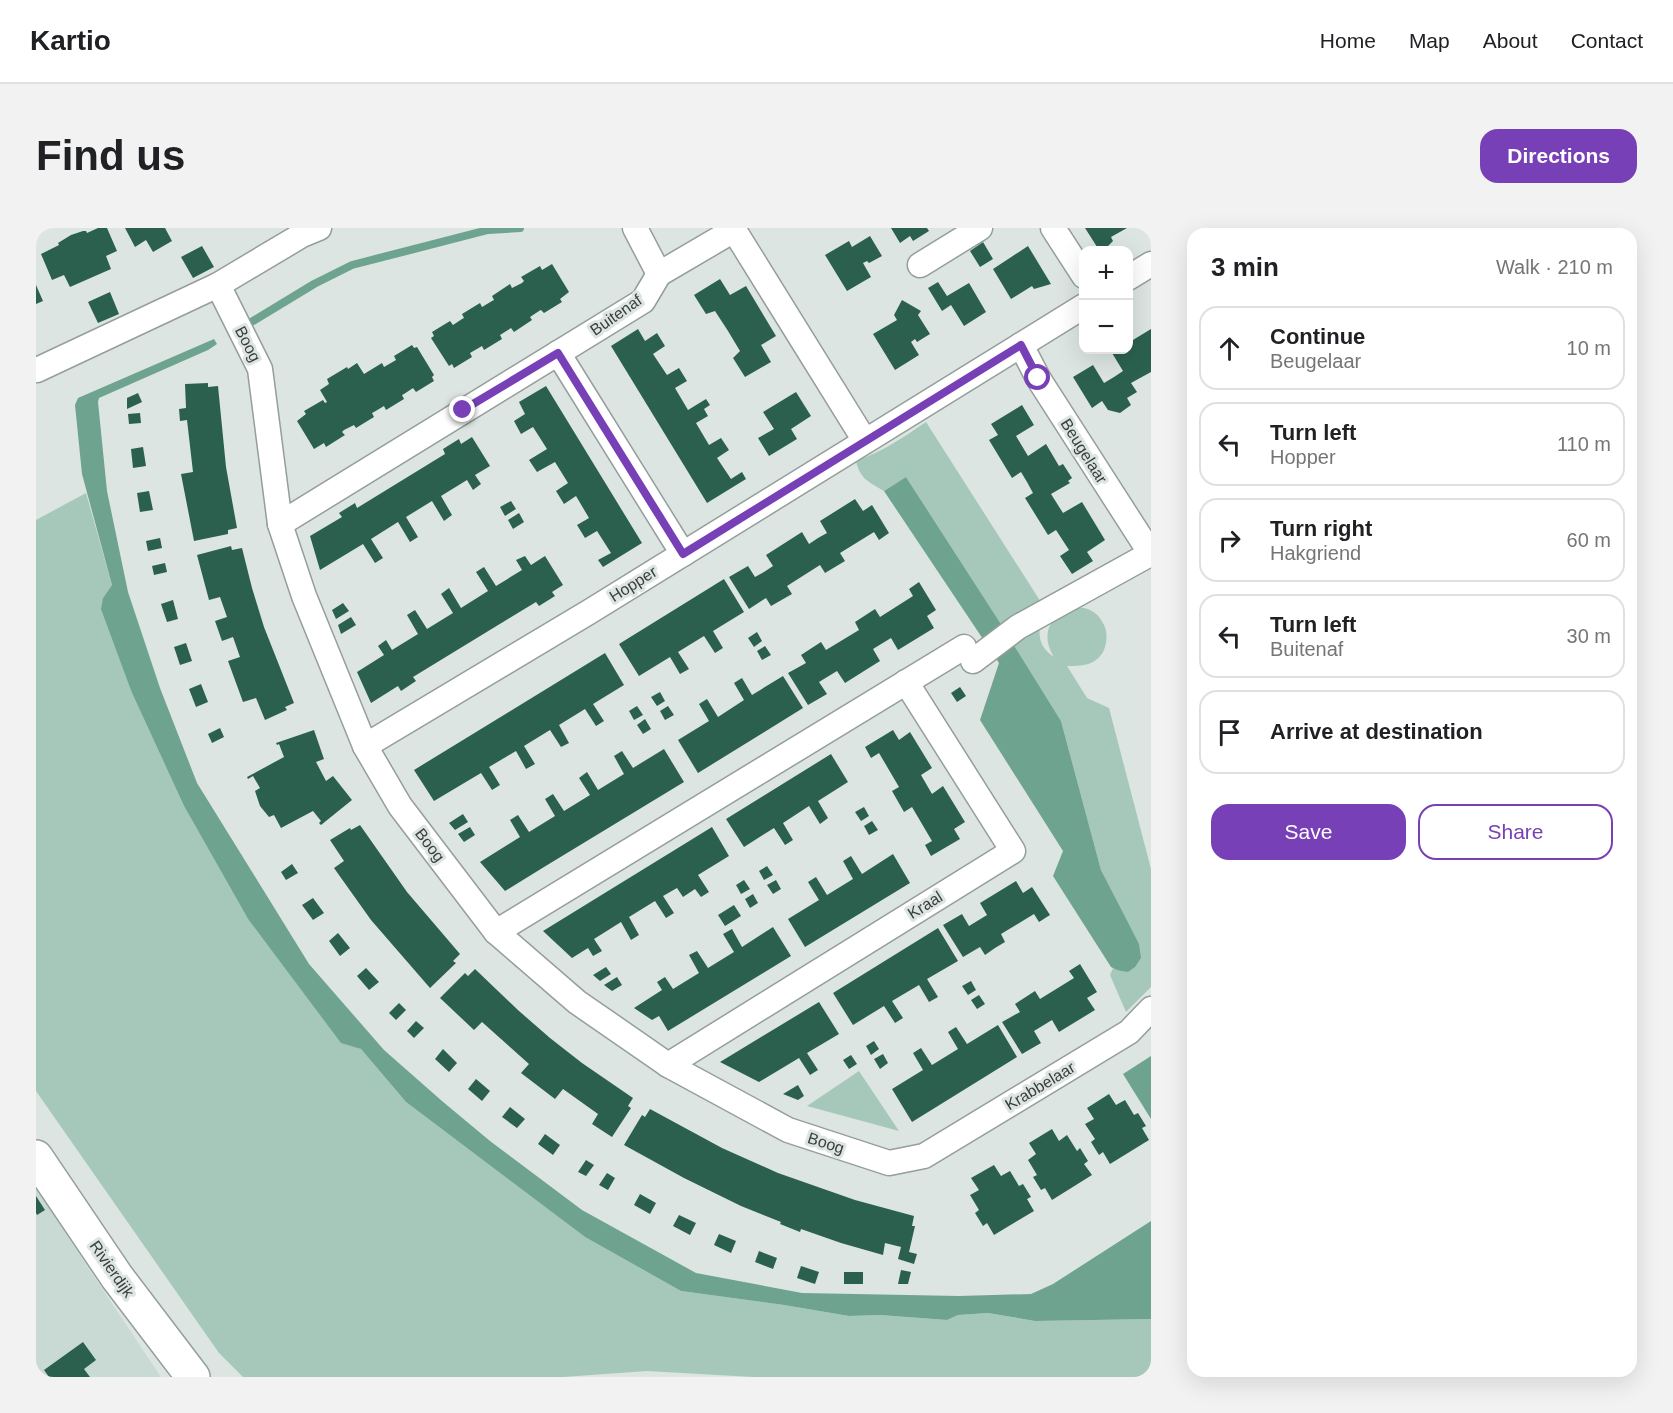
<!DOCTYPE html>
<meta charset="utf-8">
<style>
body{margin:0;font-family:Arial,sans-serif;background:#f2f2f2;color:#202124}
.controls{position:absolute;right:18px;top:18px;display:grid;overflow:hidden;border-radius:12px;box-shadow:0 6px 24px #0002}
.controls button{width:54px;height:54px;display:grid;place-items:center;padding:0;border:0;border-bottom:2px solid #e0e0e0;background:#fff;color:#202124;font:30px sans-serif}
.stop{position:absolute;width:18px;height:18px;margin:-14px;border:4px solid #7840b7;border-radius:50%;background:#fff}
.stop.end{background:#7840b7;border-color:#fff;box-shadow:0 2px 6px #0008}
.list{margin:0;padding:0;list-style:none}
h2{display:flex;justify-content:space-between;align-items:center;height:78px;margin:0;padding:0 24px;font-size:26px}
h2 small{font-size:20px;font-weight:400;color:#757577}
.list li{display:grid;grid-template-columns:39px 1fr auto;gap:18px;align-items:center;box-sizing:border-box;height:84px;margin:0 12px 12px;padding:0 12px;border:2px solid #e0e0e0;border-radius:18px}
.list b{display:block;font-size:22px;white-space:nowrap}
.list p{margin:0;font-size:20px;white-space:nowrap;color:#757577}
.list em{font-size:20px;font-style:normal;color:#757577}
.actions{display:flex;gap:12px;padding:18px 24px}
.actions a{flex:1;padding:14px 0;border:2px solid #7840b7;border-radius:18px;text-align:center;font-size:21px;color:#7840b7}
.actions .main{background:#7840b7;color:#fff}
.icon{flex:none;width:33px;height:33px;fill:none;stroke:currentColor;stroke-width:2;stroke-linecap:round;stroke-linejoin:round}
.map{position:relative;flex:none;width:1115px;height:1149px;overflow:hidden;border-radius:18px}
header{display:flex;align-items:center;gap:36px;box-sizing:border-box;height:84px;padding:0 30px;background:#fff;border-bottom:2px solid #e0e0e0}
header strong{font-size:28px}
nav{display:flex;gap:33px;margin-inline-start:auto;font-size:21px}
.intro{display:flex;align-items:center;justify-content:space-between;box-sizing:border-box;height:144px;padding:0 36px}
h1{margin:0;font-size:42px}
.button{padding:15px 27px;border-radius:18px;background:#7840b7;color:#fff;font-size:21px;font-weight:700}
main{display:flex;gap:36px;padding:0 36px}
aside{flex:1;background:#fff;border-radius:18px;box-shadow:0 6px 24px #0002}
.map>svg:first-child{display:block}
</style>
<header>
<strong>Kartio</strong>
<nav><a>Home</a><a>Map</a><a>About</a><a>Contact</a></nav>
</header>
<div class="intro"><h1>Find us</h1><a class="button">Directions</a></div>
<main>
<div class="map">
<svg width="1115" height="1149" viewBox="0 0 1115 1149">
<rect width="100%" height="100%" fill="#dce5e1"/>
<path fill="#c9dad4" d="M0,961L125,1149H0Z"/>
<g fill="#a5c8bb">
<path d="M890,194L1008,379C1003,400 998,416 1018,429C992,389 1051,359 1068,397C1072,405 1071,416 1067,424C1059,438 1045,438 1031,438L1051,470L1073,480L1115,641V759L1090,784L1074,747L1077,740L1081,742L1080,672L1065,642L1025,493L963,393L870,249L848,263C833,254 824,251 820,233C846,224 868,209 890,194Z"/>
<path d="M50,265L76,357L67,370L96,465L148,578L212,691L305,814L325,821L370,874L549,1009L645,1063L748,1077L813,1088L844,1087L911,1092L922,1087L952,1085L999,1093L1115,1091V1149H717L611,1143L527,1149H207L183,1125L0,863V292Z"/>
<path d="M823,843L863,903L771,878Z"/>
</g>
<g fill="#6ea390">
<path d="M178,111L181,116L172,122L63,170L62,174L71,263L92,364L124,460L161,555L273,736L348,822L406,873L454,913L546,982L660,1045L766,1065L923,1068L995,1066L1017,1056L1115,993V1091L999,1093L952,1085L922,1087L911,1092L844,1087L813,1088L748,1077L645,1063L549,1009L370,874L325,821L305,815L212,691L148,578L96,465L65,381L67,370L76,357L46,246L39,177L42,170Z"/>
<path d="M870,249L963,393L1025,493L1065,642L1103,716L1105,730L1099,739L1092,744L1081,742L1075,739L1017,648L1027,623L944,492L963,435L848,263Z"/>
<path d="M1115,828V891L1087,846Z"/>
</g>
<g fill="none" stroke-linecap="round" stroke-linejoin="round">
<path stroke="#6ea390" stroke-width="8" d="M217,93L278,56L316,37L452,2L484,0"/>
</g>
<g fill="#2b604f">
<path d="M62,0H71L81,23L70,28L75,41L34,59L28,47L16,52L5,26L23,17L22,15L35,7L47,3H50L51,5Z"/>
<path d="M89,0H129L136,13L117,24L110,12L99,19Z"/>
<path d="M855,0H891L893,3L877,13L874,8L864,15Z"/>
<path d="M1049,0H1091L1075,9L1077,13L1068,22H1063Z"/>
<path d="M834,8L846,28L833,35L831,33L827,35L835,49L811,63L789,27L813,13L816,19Z"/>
<path d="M947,14L957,31L944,39L934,23Z"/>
<path d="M166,18L178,39L157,50L145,29Z"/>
<path d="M992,18L1015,56L998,61L996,58L975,71L957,41Z"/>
<path d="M516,36L533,64L524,71L526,74L508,85L505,82L503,83L494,89L496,92L478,104L475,100L464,107L466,111L448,122L446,118L434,125L436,129L418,140L416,136L413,138L395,110L398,108L396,104L414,93L417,97L426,91L428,90L426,86L444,75L446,79L456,73L458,72L456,68L474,56L476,60L486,55L488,53L485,49L504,38L506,42Z"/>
<path d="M684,51L694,67L710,58L740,108L725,117L735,134L709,149L697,130L704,123L692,103L679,83L670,86L658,67Z"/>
<path d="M902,54L911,68L933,55L950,84L928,98L915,77L906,83L892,60Z"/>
<path d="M0,57L7,73L0,76Z"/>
<path d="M74,64L83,86L62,95L52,74Z"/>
<path d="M866,72L885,83L882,87L894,106L881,114L879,111L875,114L883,127L859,142L837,106L861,92L858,87Z"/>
<path d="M602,101L609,113L621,105L629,118L617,126L631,147L643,140L651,153L639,160L652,182L670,171L674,177L668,181L672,188L660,195L673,217L685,210L693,222L681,230L695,251L706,244L710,251L671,275L575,118Z"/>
<path d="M1115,101V144L1095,155L1101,164L1091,170L1095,177L1084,185L1072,182L1066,173L1056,180L1037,149L1057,137L1068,155L1078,149L1087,143L1076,125L1082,122H1092V115Z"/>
<path d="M376,117L378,120L381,119L398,147L396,149L398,153L380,164L377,160L368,166L366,167L368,171L350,182L348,178L338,184L336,185L338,189L320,200L318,197L308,202L306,204L309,207L290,219L288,215L278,221L261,193L270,186L268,183L287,172L289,175L291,174L284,162L293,156L291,151L311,139L312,141L321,135L328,146L346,135L348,139L360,132L358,128Z"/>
<path d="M172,155V159L182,158L190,239L201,300L192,302V306L158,313L145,246L157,244L151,192L144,193L143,181L150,180L149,156Z"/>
<path d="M510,158L606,315L567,339L562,332L575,325L561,303L549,310L541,297L553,290L540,268L528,276L520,263L532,255L519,234L501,244L493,232L511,221L497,199L485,206L478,193L489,186L483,174Z"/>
<path d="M760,164L775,188L755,201L761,211L733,228L722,210L738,201L727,184Z"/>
<path d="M102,165L106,174L91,181V170Z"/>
<path d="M986,177L998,197L980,208L992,228L1010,216L1023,238L1027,236L1036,250L1032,253L1034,255L1015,266L1027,285L1046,274L1069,312L1051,324L1057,333L1036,346L1024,328L1033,322L1020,302L1012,307L989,270L997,265L991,254L985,244L976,250L953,212L962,207L955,196Z"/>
<path d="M104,185L105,195L93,196L92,186Z"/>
<path d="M436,209L454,238L439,247L445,256L437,262L431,252L405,268L416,287L408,293L396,273L370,289L382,309L374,314L362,294L335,311L347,330L339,335L327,316L284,342L274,308L306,289L303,285L319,275L321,280L409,226L407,221L423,211L425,216Z"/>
<path d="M107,219L110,238L97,240L95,221Z"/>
<path d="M113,263L117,282L104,284L101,265Z"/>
<path d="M819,271L827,283L836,277L853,305L843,312L838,304L804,325L809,333L789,345L784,337L751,358L756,366L735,378L730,370L713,381L693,349L712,338L719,349L728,344L737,338L730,327L766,304L773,316L782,310L791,305L784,293Z"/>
<path d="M475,273L480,281L469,288L464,279Z"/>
<path d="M483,285L488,294L477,301L472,292Z"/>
<path d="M124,310L126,320L112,323L110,313Z"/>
<path d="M195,318L196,322L206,320L216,360L228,399L258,475L249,479L251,482L229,492L220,470L207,474L192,433L204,429L197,409L186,413L179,393L191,389L184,369L173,372L161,327Z"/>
<path d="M489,328L495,337L509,328L527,357L516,364L519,368L503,378L500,374L377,449L380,453L365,463L362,458L335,475L321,444L348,427L342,418L350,412L356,422L382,406L371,387L379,382L391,401L417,385L405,366L413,360L425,380L452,363L440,344L448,339L460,358L486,342L480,332Z"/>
<path d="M129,335L131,344L118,347L116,338Z"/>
<path d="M688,351L708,384L677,403L687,420L679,425L668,408L642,424L653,441L644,446L634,429L603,448L583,416Z"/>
<path d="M883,354L900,382L891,388L898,400L862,422L855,410L837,421L844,433L809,455L801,443L783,454L791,466L772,477L752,445L770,435L765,427L785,414L790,422L823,402L819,394L839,381L844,389L877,368L873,361Z"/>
<path d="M137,372L142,391L131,394L125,376Z"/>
<path d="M307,375L313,383L300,391L296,382Z"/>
<path d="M315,389L320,397L305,406L302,397Z"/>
<path d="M721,404L726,413L718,419L712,410Z"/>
<path d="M150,415L156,433L144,437L138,419Z"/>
<path d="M729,418L735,427L726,432L721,423Z"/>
<path d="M569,425L588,457L557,476L568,493L560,498L549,481L523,497L533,515L525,519L514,502L488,518L499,536L490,541L480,523L453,539L464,557L456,562L445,545L398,573L378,542Z"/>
<path d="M747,448L767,480L662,545L642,512L673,493L663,476L671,471L682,489L708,472L698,455L706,450L716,467Z"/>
<path d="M165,456L172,474L160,479L153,461Z"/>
<path d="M924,459L930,468L921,474L915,465Z"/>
<path d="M624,464L629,473L621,478L615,469Z"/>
<path d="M601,478L607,487L598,492L593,483Z"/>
<path d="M632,478L638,487L629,492L624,483Z"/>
<path d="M609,491L615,501L607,506L601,497Z"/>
<path d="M184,500L188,509L176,515L172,506Z"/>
<path d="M278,502L288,531L280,534L290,553L297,548L316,572L285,597L283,595L285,593L277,583L245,600L238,587L233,589L224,578L219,563L224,560L217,548L212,551L211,549L248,529L243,516L241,517L240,515Z"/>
<path d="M857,502L863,512L874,504L896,540L885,547L896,566L907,558L929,594L918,601L924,611L895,628L889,617L896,613L876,579L868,584L856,563L863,559L843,525L835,530L829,519Z"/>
<path d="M628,521L648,554L508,639L469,663L444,634L484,609L474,592L482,587L493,604L519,588L509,571L517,566L528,583L554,567L543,550L551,544L562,562L588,546L578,528L586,523L597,540Z"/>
<path d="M795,526L812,554L782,573L792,590L784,596L773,578L747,595L757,612L749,617L738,600L708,619L690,591Z"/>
<path d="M828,579L833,588L825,593L819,584Z"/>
<path d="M427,586L432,594L419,602L413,595Z"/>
<path d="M836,593L842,602L833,607L828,598Z"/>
<path d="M324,597L371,664L424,726L417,733L420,735L394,760L335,692L298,640L308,633L294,612L314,600L315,602Z"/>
<path d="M434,599L439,607L428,614L422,606Z"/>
<path d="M676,599L693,628L662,647L673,664L665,669L659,661L647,669L641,660L627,668L638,685L630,690L619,673L593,689L603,707L595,712L585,694L558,711L566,723L557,728L552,720L536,730L507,703Z"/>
<path d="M857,626L874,655L769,719L752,691L783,672L772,654L780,649L791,667L817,651L807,633L815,628L826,646Z"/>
<path d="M256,636L262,645L250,652L245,644Z"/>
<path d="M731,638L737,647L728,652L723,643Z"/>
<path d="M708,652L714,661L705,666L700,657Z"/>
<path d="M740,652L745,661L737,666L731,657Z"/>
<path d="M980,653L987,665L996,659L1014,687L1003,694L998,686L965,706L969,714L959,720L949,727L944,719L927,729L907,697L926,686L933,698L951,687L944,675Z"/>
<path d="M717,666L722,675L714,680L709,671Z"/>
<path d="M277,670L288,685L277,692L266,677Z"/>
<path d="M698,677L705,688L689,698L682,687Z"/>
<path d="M737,699L755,728L632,803L623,788L616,792L598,780L626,762L621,754L629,749L637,761L663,745L653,727L661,723L672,740L698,724L687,706L696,701L706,719Z"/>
<path d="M902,700L922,733L891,751L902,769L893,774L883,757L856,773L867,790L859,795L848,778L817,797L797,765Z"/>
<path d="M302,705L314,720L304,728L293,713Z"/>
<path d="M1044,736L1061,764L1051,770L1059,782L1023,804L1016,792L998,803L1005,815L986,826L966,794L984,784L979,776L999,763L1004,771L1038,750L1033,743Z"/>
<path d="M570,739L575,746L564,753L557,747Z"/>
<path d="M330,740L343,754L333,762L321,748Z"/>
<path d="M439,741L483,783L514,810L546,835L597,870L592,878L595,880L576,909L556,896L562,886L527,861L519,871L485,845L493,836L446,794L438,802L404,770L429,745L432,748Z"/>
<path d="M581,749L586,757L576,763L568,757Z"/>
<path d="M935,753L940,762L932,767L926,758Z"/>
<path d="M943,767L949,776L941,781L935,772Z"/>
<path d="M783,774L803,806L771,825L782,842L774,847L763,830L723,854L684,834Z"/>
<path d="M363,775L370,782L360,792L353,785Z"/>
<path d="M380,793L388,800L378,810L371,803Z"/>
<path d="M962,797L981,829L876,894L856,861L887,842L877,825L885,820L896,837L922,821L912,804L920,799L931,816Z"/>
<path d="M838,813L843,821L835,827L830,818Z"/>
<path d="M407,821L421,835L413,844L399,831Z"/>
<path d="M847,826L852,835L844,841L838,831Z"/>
<path d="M815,827L821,836L813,841L807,832Z"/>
<path d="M440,851L454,863L446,873L432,861Z"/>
<path d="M762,857L768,868L762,872L747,866Z"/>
<path d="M1073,866L1080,877L1089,872L1098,887L1102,885L1110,898L1106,900L1113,912L1074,936L1067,924L1063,927L1055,914L1059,911L1049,896L1058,891L1051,880Z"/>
<path d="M474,879L489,891L481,900L466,889Z"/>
<path d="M614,881L686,920L742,945L819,972L878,988L876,998H879L873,1024L881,1026L878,1036L862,1031L865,1019L849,1015L847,1027L805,1015L765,1001L764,1004L744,996L745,994L705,978L648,950L588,917L606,887L609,889Z"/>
<path d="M1016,901L1023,913L1031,907L1041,923L1044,920L1052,933L1048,936L1056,947L1016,972L1009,960L1005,962L997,949L1001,947L992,932L1000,926L993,915Z"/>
<path d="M509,906L524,917L517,927L502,916Z"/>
<path d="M550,932L558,937L550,948L542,944Z"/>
<path d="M958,937L965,948L974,943L983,958L987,956L995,969L991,971L998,983L958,1007L951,995L947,998L939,985L943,982L934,967L943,962L935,950Z"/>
<path d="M571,945L579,950L572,962L563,957Z"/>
<path d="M604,966L620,975L614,986L598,977Z"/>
<path d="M0,968L9,982L1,987L0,985Z"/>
<path d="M643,987L660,995L654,1007L637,998Z"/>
<path d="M683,1006L700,1013L695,1025L678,1017Z"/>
<path d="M723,1023L741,1030L737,1041L719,1034Z"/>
<path d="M765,1038L783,1044L779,1056L761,1050Z"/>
<path d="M865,1042L875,1044L872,1056H862Z"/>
<rect x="808" y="1044" width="19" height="12"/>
<path d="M47,1114L60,1132L48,1141L54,1149H13L8,1142Z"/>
</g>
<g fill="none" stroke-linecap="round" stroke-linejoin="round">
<g stroke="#959e9a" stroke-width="27">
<g id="street">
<path d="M599,0L623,46"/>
<path d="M1017,0L1048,48"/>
<path d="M884,37L944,0"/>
<path d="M1092,50L1115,36"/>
<path d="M182,57L224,141L244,296L268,368L329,518L364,578L460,704L541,774L632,837L752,902L853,935L888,928L1093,804L1115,781"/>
<path d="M985,117L1002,150L1115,326"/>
<path d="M522,125L647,326"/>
<path d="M1,142L182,57L266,7L283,0"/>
<path d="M244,296L607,73L623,46L698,2L829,213"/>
<path d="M937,433L982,399L1114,326"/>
<path d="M329,518L553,384L1048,78"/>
<path d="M460,704L928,419"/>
<path d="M632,837L977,623L870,454"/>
</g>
</g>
<g stroke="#959e9a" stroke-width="36">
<path id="secondary" d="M0,929L81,1049L157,1149"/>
</g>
<use href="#street" stroke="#fff" stroke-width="24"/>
<use href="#secondary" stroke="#fff" stroke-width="33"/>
</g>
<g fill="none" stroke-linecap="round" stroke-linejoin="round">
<path stroke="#7840b7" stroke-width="8" d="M427,182L522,125L647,326L985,117L1002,150"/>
</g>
<g text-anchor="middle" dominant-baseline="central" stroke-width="6" stroke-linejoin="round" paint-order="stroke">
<g font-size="16" fill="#3a3e3c" stroke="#dce5e1">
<text transform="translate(580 87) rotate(-35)">Buitenaf</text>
<text transform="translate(212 116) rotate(63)">Boog</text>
<text transform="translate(1048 223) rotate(58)">Beugelaar</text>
<text transform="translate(597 356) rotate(-32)">Hopper</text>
<text transform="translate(394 617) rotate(53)">Boog</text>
<text transform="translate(889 677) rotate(-32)">Kraal</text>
<text transform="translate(1004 858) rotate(-31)">Krabbelaar</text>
<text transform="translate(790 915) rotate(18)">Boog</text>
<text transform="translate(76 1041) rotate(55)">Rivierdijk</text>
</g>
</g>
</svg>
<div class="controls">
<button>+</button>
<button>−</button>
</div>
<div class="stop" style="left:1002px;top:150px"></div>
<div class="stop end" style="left:427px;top:182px"></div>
</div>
<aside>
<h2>3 min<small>Walk · 210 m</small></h2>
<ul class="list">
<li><svg class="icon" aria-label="ahead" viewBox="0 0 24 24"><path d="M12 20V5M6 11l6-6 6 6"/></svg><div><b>Continue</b><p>Beugelaar</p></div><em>10 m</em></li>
<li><svg class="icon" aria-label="left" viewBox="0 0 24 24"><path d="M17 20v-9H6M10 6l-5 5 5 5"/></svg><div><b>Turn left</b><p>Hopper</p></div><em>110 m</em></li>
<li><svg class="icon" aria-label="right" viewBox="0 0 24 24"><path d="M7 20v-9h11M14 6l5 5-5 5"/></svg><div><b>Turn right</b><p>Hakgriend</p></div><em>60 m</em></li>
<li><svg class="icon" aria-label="left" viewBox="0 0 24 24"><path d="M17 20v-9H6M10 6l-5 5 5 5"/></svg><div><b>Turn left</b><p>Buitenaf</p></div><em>30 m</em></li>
<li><svg class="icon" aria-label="arrive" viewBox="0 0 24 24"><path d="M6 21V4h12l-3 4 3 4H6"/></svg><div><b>Arrive at destination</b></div></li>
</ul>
<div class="actions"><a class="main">Save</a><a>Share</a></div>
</aside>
</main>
